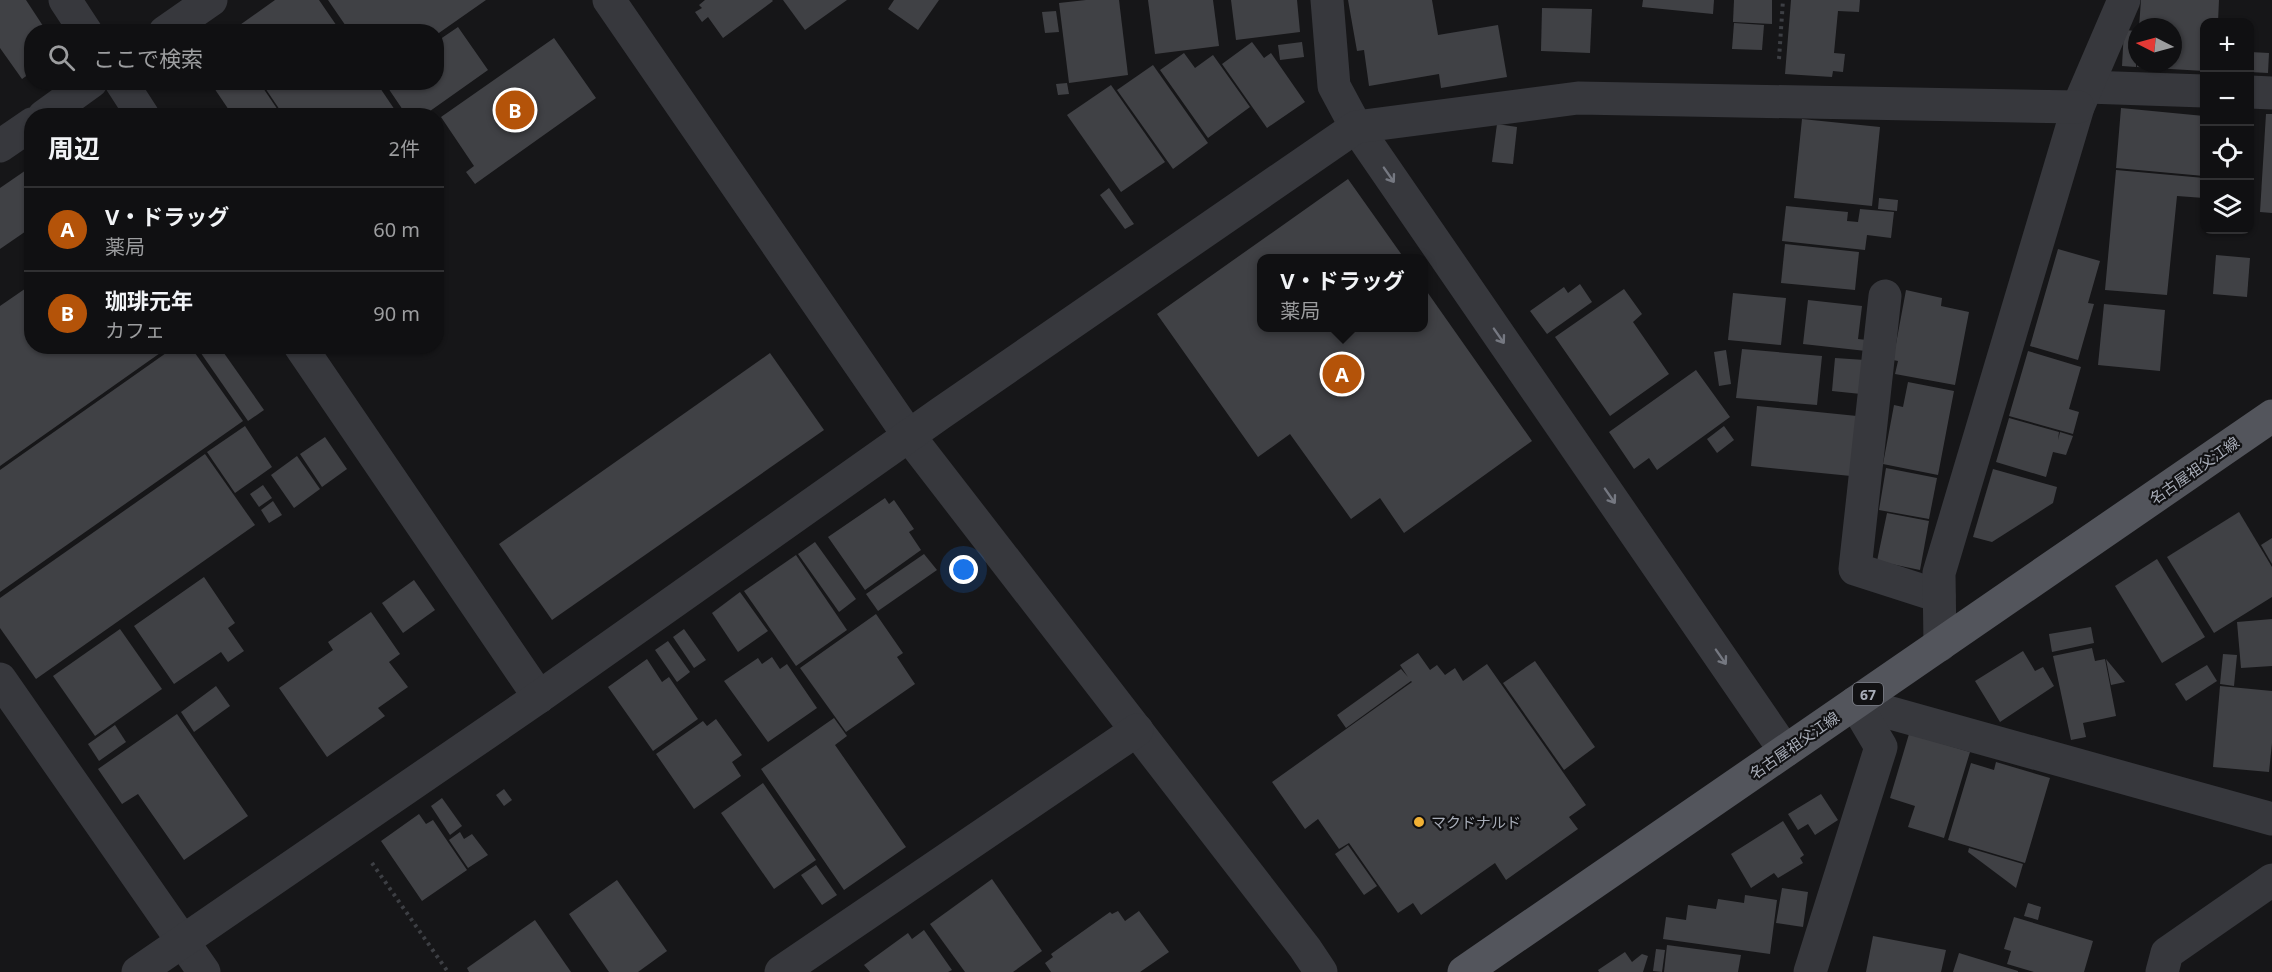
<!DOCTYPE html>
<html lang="ja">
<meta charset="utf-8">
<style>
body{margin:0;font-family:"Noto Sans","Noto Sans JP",sans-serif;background:#19191b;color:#f1f3f6}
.controls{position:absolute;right:18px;top:18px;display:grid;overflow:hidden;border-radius:12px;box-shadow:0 2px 4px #0004}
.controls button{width:54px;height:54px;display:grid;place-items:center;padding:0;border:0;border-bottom:2px solid #303032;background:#101012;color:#f1f3f6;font:30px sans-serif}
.compass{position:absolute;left:2128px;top:18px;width:54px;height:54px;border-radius:50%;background:#101012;box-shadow:0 2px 4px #0004;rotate:276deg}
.you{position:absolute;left:964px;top:570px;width:21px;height:21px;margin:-15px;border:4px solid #fff;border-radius:50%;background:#1a73e8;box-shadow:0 0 0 9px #1a73e833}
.badge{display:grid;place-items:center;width:39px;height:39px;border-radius:50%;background:#b45309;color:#fff;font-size:20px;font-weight:700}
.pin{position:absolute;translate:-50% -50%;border:3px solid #fff;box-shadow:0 2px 6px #0006}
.popup{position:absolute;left:1257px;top:254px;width:171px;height:78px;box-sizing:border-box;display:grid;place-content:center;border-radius:12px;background:#101012;filter:drop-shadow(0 2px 4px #0005);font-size:20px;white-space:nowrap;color:#9c9d9f}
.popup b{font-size:22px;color:#f1f3f6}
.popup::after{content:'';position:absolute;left:50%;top:100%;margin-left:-12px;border:12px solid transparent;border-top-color:#101012}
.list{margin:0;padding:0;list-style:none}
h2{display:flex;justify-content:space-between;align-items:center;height:78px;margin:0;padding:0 24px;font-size:26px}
h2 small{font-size:20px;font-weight:400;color:#9c9d9f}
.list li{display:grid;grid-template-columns:39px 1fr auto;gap:18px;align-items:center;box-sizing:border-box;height:84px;padding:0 24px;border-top:2px solid #303032}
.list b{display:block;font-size:22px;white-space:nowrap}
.list p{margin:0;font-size:20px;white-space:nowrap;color:#9c9d9f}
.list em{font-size:20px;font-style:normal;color:#9c9d9f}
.icon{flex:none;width:33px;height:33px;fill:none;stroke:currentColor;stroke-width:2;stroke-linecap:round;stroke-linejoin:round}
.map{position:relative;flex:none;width:2272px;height:972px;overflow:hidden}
.search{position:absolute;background:#101012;box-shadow:0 2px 4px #0004;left:24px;top:24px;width:420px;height:66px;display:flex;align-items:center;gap:15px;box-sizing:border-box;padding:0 21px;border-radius:24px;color:#9c9d9f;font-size:22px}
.panel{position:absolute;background:#101012;box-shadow:0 2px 4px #0004;left:24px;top:108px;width:420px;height:246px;border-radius:24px}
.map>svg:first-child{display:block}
</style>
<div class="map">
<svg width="2272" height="972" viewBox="0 0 2272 972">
<rect width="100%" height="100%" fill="#161618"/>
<g fill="#404145">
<path d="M0,0H26L47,32H32V72L22,79L0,48Z"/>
<path d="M275,0H319L341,32H230Z"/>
<path d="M328,0H486L436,35V32H350Z"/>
<path d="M705,0H772L773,1L723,38L708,17L702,22L695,12L702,8L699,5Z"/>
<path d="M783,0H847L805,30Z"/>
<path d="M894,0H939L918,30L888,9Z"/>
<path d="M1086,0H1119L1128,75L1069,83L1059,3Z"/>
<path d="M1148,0H1213L1219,46L1155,54Z"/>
<path d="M1231,0H1297L1300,32L1236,40Z"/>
<path d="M1348,0H1432L1438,35L1498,25L1507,77L1441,88L1439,74L1369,86L1364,50L1357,51Z"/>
<path d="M1643,0H1714L1713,14L1642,7Z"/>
<path d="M1734,0H1772V24L1733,22Z"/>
<path d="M1791,0H1860L1859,12L1838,11L1834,53L1845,54L1843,72L1833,71L1832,77L1785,74Z"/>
<path d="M2141,0H2219L2218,22H2204V71L2137,67V63H2173V27H2139Z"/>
<path d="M1542,8L1592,9L1590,53L1541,51Z"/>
<path d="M1056,11L1059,32L1045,33L1042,12Z"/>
<path d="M1734,23L1764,25L1762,50L1732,49Z"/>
<path d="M458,27L488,70L423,116H407L384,82H436V42Z"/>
<path d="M2124,30L2137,31L2136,67L2122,66Z"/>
<path d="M554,38L596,98L475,184L466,172L474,166L441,117Z"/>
<path d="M1252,42L1264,58L1271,53L1305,102L1267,128L1222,64Z"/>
<path d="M1302,42L1304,57L1280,60L1278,45Z"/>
<path d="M2250,52L2269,53L2268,73L2250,72Z"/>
<path d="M1184,53L1195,68L1213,55L1250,107L1208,138L1160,70Z"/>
<path d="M1153,65L1208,143L1173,169L1117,90Z"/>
<path d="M210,82H259L282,116H233Z"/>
<path d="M261,82H376L399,116H284Z"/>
<path d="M1067,83L1069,94L1058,95L1056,84Z"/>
<path d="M1111,85L1165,162L1121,192L1067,115Z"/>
<path d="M2121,108L2204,116L2201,147H2204V176L2116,168Z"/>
<path d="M2266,114H2272V213L2260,212Z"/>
<path d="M1802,119L1880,127L1872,206L1794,198Z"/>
<path d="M1497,124L1517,127L1513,164L1492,162Z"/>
<path d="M32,166V227L0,249V188Z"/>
<path d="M2116,170L2204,178V198L2177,196L2167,295L2105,290Z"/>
<path d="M1348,179L1404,258H1261V328H1423V286L1532,441L1404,533L1380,498L1351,519L1290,434L1258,457L1157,314Z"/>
<path d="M1109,188L1134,224L1125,229L1100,195Z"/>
<path d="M1879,198L1898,200L1897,211L1878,209Z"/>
<path d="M1786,206L1848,212L1847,221L1858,222L1860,209L1894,212L1891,238L1867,235L1865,250L1782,241Z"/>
<path d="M1785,244L1859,252L1855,290L1781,283Z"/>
<path d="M2058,249L2100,261L2088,303L2094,304L2078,360L2030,346Z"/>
<path d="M2216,255L2250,258L2247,297L2213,294Z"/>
<path d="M32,284V346H170L0,466V306Z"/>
<path d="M1580,284L1592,302L1547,334L1530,311L1564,287L1568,293Z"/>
<path d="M1624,289L1642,314L1633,322L1669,374L1610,416L1555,337Z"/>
<path d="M1906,290L1942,298L1941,306L1969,312L1955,385L1895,374L1898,361L1893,360Z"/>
<path d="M1733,293L1786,298L1781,345L1728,340Z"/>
<path d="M1808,300L1862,306L1858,339L1867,340L1866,351L1803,344Z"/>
<path d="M2104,304L2165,310L2160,371L2098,365Z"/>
<path d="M176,346H190L243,421L0,592V470Z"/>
<path d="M196,346H219L264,410L248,421Z"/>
<path d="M1742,349L1822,356L1817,405L1736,398Z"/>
<path d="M1726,350L1731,384L1719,386L1714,352Z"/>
<path d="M2028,351L2081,367L2069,409L2079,412L2073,434L2009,416Z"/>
<path d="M770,353L824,430L552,620L499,544Z"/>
<path d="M1835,358L1865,360L1861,394L1832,391Z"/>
<path d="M1696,370L1730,417L1657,470L1649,458L1634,469L1609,432Z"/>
<path d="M1908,382L1954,391L1938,475L1883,464L1894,405L1903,407Z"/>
<path d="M1757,406L1857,416L1851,476L1751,466Z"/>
<path d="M2009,418L2059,432L2058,440L2060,432L2073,436L2066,455L2053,452L2046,477L1996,462Z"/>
<path d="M245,426L272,467L235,493L207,452Z"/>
<path d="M1724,426L1734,440L1717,453L1707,439Z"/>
<path d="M325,437L347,469L322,487L300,454Z"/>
<path d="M205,454L255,525L36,679L0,628V598Z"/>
<path d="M297,456L320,489L294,508L271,475Z"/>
<path d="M1886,468L1937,478L1929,519L1879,510Z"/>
<path d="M1993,469L2057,487L2053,503L1992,542L1973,537Z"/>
<path d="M263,485L272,498L259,507L250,494Z"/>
<path d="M885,498L889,504L894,500L914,529L909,532L921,550L865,590L828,537Z"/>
<path d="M273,501L282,515L269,523L261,510Z"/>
<path d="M2239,512L2272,567V597L2214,633L2167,557Z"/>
<path d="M1887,513L1929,521L1920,570L1877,561Z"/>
<path d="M2272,538V564L2261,545Z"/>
<path d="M815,542L856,599L839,612L798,554Z"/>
<path d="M924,554L937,570L878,611L866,594Z"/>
<path d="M796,555L847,630L796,666L744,591Z"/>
<path d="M2157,559L2205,637L2162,663L2115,586Z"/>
<path d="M204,577L235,623L228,628L244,651L228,662L221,652L174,684L134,626Z"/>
<path d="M414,580L435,610L403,633L382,603Z"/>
<path d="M740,592L768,631L738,652L712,613Z"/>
<path d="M371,612L400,654L389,662L408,687L378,708L385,716L327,757L279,688L333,650L328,642Z"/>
<path d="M876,614L903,653L897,657L915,684L846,732L800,668Z"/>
<path d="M2272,619V666L2241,668L2237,622Z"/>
<path d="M2091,627L2094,643L2052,652L2049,634Z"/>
<path d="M120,629L162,689L95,736L53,676Z"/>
<path d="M684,629L706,660L694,668L673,637Z"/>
<path d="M668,641L690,672L677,682L655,650Z"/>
<path d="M2092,648L2095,661L2105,659L2116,716L2083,723L2086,737L2071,740L2053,656Z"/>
<path d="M2023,651L2035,671L2043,667L2054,686L2000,722L1975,681Z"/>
<path d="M1418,653L1430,670L1437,665L1445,675L1455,668L1463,681L1487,664L1586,805L1569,817L1578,829L1506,880L1495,863L1421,915L1413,903L1398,913L1349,843L1339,849L1318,819L1305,829L1272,782L1412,682L1411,681L1346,728L1337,715L1401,669L1408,677L1400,665Z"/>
<path d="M2223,654L2237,655L2234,686L2220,684Z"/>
<path d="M772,657L780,669L787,664L817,708L768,742L724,681L758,658L762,664Z"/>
<path d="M647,659L662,682L669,677L698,719L653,751L608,687Z"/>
<path d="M2106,659L2125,682L2111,685Z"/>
<path d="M1535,661L1595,747L1564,770L1503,683Z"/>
<path d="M2207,665L2217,681L2186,701L2175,684Z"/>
<path d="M216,686L230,706L194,732L181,712Z"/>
<path d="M2220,686L2272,691V743L2269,772L2213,767Z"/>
<path d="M177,714L248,816L184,860L138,794L122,804L98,769Z"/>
<path d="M834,718L847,736L835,745L906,847L844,890L761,769Z"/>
<path d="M716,719L742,755L732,762L741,776L694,809L656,754L703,721L707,726Z"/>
<path d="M115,725L126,742L99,761L88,744Z"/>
<path d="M1909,734L1970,752L1944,838L1908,827L1915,806L1890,798Z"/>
<path d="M1996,762L2050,778L2025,863L1948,840L1971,763L1994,770Z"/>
<path d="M763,783L816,860L774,889L721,813Z"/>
<path d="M504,789L512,800L504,806L496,795Z"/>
<path d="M1821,794L1838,820L1815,835L1808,824L1798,830L1788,814Z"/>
<path d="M442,798L462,826L450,835L431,806Z"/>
<path d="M419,814L426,824L433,820L467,870L422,901L381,841Z"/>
<path d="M1783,821L1804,855L1800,858L1803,863L1778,878L1774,873L1751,888L1731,854Z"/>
<path d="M460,832L464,839L472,834L488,855L468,868L449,840Z"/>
<path d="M1348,845L1377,886L1364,895L1335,854Z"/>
<path d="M1969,848L2023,864L2016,888L1968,852Z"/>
<path d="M816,865L837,895L822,905L801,875Z"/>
<path d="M992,879L1042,951L1013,972H965L930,924Z"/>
<path d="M617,880L667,951L638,972H609L569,914Z"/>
<path d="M1782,888L1808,892L1803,927L1776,923Z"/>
<path d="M1745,895L1777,900L1770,954L1663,939L1666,917L1686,920L1688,905L1716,909L1718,899L1744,903Z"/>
<path d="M2028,903L2041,907L2038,920L2024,916Z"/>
<path d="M1118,911L1125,921L1139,911L1169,952L1140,972H1051L1045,963L1053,957L1051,954L1110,912L1112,914Z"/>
<path d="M2014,917L2093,941L2084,972H2034L2007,964L2011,951L2004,949Z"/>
<path d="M535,920L571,972H469L467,968Z"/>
<path d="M924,930L952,970L948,972H870L864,965L908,933L912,939Z"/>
<path d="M1873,936L1946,950L1941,972H1866Z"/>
<path d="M1667,945L1741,955L1738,972H1664Z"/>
<path d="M1656,949L1665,950L1662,972L1653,971Z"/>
<path d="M1625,952L1632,962L1642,954L1648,956L1643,972H1599L1598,970Z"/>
<path d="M1959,953L2018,971V972H1953Z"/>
</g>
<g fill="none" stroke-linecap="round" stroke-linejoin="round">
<g stroke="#3d3f44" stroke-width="4" stroke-dasharray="3 4.5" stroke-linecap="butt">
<path d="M1779,59L1783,0"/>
<path d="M372,863L448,972"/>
</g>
<g stroke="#37383d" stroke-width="33">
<path d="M65,0L86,32"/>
<path d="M609,0L909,436L1305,948L1321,972"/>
<path d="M1327,0L1334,86L1356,127L1785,751"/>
<path d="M165,32L211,0"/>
<path d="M121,82L143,116"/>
<path d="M2087,87L2204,91"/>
<path d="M2250,92L2272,93"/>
<path d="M44,116L91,82"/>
<path d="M0,146L32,124"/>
<path d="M1885,296L1855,569L1939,596"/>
<path d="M300,346L539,697"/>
<path d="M1940,645L1939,573L2078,107L2124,0"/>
<path d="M0,679L204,972"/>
<path d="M1855,703L2272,819"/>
<path d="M138,972L539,697L941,413L1356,127L1578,98L2078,107"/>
<path d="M781,972L1137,730"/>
<path d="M1810,972L1881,747L1855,703"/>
<path d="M2162,972L2167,953L2272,880"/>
</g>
<path stroke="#53555c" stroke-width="33" d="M1464,972L2272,416"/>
</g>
<defs><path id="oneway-shaft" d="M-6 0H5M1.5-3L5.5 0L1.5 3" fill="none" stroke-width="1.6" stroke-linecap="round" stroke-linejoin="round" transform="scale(1.5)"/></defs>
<g stroke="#757881">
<use href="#oneway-shaft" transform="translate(1389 175) rotate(55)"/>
<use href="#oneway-shaft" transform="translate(1499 336) rotate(55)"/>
<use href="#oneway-shaft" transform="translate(1610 496) rotate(55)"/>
<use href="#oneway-shaft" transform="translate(1721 657) rotate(55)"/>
</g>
<circle fill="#f2b134" stroke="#111113" stroke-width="2" cx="1419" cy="822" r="6"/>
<g text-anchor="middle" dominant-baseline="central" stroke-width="4.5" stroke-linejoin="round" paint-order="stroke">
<rect fill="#111113" stroke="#7b7e86" stroke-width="1.5" x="1853" y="683" width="30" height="22" rx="4.5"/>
<g font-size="14" font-weight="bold" fill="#a8adb8">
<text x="1868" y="694">67</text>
</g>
<g font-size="15" fill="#a8adb8" stroke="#111113">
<text transform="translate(2194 470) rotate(-35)">名古屋祖父江線</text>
<text transform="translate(1794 745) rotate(-35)">名古屋祖父江線</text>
</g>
<g font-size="15" fill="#a8adb8" stroke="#111113" text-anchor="start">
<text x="1431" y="822">マクドナルド</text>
</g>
</g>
</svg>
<div class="controls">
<button>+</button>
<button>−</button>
<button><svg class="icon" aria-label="locate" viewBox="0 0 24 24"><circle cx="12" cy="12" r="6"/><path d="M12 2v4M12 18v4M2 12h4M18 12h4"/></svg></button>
<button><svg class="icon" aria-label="layers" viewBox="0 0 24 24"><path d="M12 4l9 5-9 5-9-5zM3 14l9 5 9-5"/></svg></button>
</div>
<svg class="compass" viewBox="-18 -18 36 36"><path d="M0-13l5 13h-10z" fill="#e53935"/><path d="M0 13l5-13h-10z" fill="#9c9d9f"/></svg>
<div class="you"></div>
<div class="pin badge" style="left:1342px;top:374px">A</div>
<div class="popup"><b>V・ドラッグ</b>薬局</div>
<div class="pin badge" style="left:515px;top:110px">B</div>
<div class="search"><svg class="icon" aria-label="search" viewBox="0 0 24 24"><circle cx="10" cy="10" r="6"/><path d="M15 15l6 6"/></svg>ここで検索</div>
<section class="panel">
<h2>周辺<small>2件</small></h2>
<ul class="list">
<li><span class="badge">A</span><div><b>V・ドラッグ</b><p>薬局</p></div><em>60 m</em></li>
<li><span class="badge">B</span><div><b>珈琲元年</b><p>カフェ</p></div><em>90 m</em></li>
</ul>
</section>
</div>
